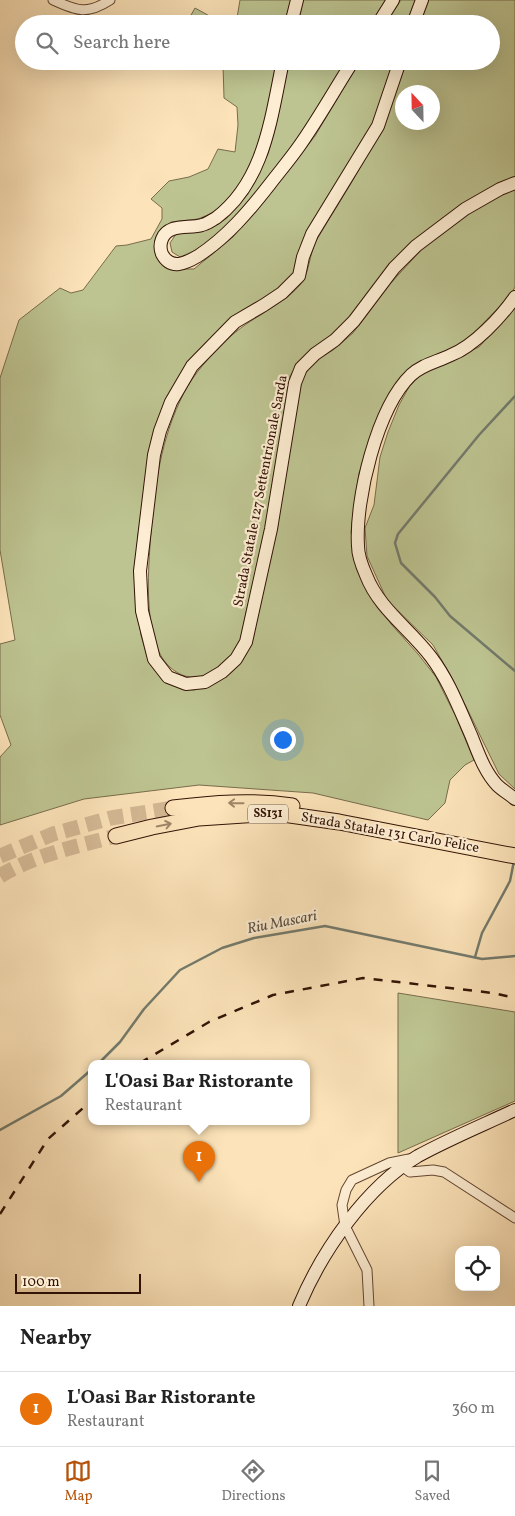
<!DOCTYPE html>
<style>
body{margin:0;font-family:Vollkorn,serif;background:#f2f2f2;color:#222}
.controls{position:absolute;right:15px;bottom:15px;display:grid;overflow:hidden;border-radius:10px;box-shadow:0 5px 20px #0002}
.controls button{width:45px;height:45px;display:grid;place-items:center;padding:0;border:0;border-bottom:1px solid #e0e0e0;background:#fff;color:#222;font:25px sans-serif}
.compass{position:absolute;left:395px;top:85px;width:45px;height:45px;border-radius:50%;background:#fff;box-shadow:0 5px 20px #0002;rotate:338deg}
.scale{position:absolute;left:15px;bottom:12px;width:126px;box-sizing:border-box;padding-left:5px;border:2px solid #321306;border-top:0;font-size:14px;line-height:18px;white-space:nowrap;color:#321306;-webkit-text-stroke:4px #fdedd2;paint-order:stroke}
.you{position:absolute;left:282px;top:739px;width:18px;height:18px;margin:-12px;border:4px solid #fff;border-radius:50%;background:#1a73e8;box-shadow:0 0 0 8px #1a73e833}
.badge{display:grid;place-items:center;width:32px;height:32px;border-radius:50%;background:#b45309;color:#fff;font-size:16px;font-weight:700}
.pin{position:absolute;translate:-50% -41px;filter:drop-shadow(0 1px 2px #0008)}
.pin::after{content:'';position:absolute;top:26px;width:18px;height:15px;background:inherit;clip-path:polygon(0 0,100% 0,50% 100%)}
.popup{position:absolute;left:88px;top:1060px;width:222px;height:65px;box-sizing:border-box;display:grid;place-content:center;border-radius:10px;background:#fff;filter:drop-shadow(0 1px 4px #0005);font-size:16px;white-space:nowrap;color:#767676}
.popup b{font-size:19px;color:#222}
.popup::after{content:'';position:absolute;left:50%;top:100%;margin-left:-10px;border:10px solid transparent;border-top-color:#fff}
.list{margin:0;padding:0;list-style:none}
h2{display:flex;justify-content:space-between;align-items:center;height:65px;margin:0;padding:0 20px;font-size:21px}
h2 small{font-size:16px;font-weight:400;color:#767676}
.list li{display:grid;grid-template-columns:32px 1fr auto;gap:15px;align-items:center;box-sizing:border-box;height:75px;padding:0 20px;border-top:1px solid #e0e0e0}
.list b{display:block;font-size:19px;white-space:nowrap}
.list p{margin:0;font-size:16px;white-space:nowrap;color:#767676}
.list em{font-size:16px;font-style:normal;color:#767676}
.icon{flex:none;width:28px;height:28px;fill:none;stroke:currentColor;stroke-width:2;stroke-linecap:round;stroke-linejoin:round}
.map{position:relative;flex:none;width:515px;height:1306px;overflow:hidden}
.search{position:absolute;background:#fff;box-shadow:0 5px 20px #0002;left:15px;right:15px;top:15px;height:55px;display:flex;align-items:center;gap:12px;box-sizing:border-box;padding:0 18px;border-radius:28px;color:#767676;font-size:19px}
.sheet{height:140px;background:#fff}
nav{display:flex;justify-content:space-around;align-items:center;box-sizing:border-box;height:70px;border-top:1px solid #e0e0e0;background:#fff;font-size:14px;color:#767676}
nav a{display:grid;justify-items:center;gap:2px}
nav .on{color:#b45309}
.map>svg:first-child{display:block}
</style>
<div class="map">
<svg width="515" height="1306" viewBox="0 0 515 1306">
<rect width="100%" height="100%" fill="#fce3b9"/>
<filter id="stains"><feTurbulence type="fractalNoise" baseFrequency=".004" numOctaves="4"/><feColorMatrix values="0 0 0 0 .2 0 0 0 0 .09 0 0 0 0 .02 0 0 0 .5 -.17"/></filter>
<radialGradient id="worn" r=".72"><stop offset=".6" stop-color="#630" stop-opacity="0"/><stop offset="1" stop-color="#630" stop-opacity=".3"/></radialGradient>
<g fill="#bdc491" stroke="#786c4c" fill-rule="evenodd">
<path d="M240,0H292L286,24H236Z"/>
<path d="M303,0H388L372,24H298Z"/>
<path d="M401,0H418L409,24H385Z"/>
<path d="M426,0H515V178L458,208L347,321L328,339L299,362L290,376C283,419 278,463 270,507C265,540 256,572 248,605C243,621 244,641 234,655C222,672 197,684 178,673C162,664 156,648 152,630C147,602 148,574 150,546C153,497 159,446 180,401C189,380 204,363 220,346C233,333 247,323 262,314C275,305 289,298 300,285C310,272 309,255 316,241C331,215 348,190 362,164C379,133 391,94 405,61H491V24H417ZM402,92H432V122H402Z"/>
<path d="M195,8L224,24H186Z"/>
<path d="M225,61H279L263,142L237,189L225,204L210,214L198,219L171,222L164,228L158,242L175,269H194L233,237L277,185L315,136L360,61H396L374,126L294,273L288,282L185,367L146,485L138,535L135,592L141,635L147,656L184,689L194,690L213,684L233,671L245,653L301,379L314,362L333,350L353,333L389,285L423,248L479,205L515,188V287L510,296L464,343L433,357L377,426L359,473L351,532L356,562L366,587L391,624L418,654L436,677L456,717L474,760L465,765L450,780L445,803L428,820L313,793L199,785L84,799L0,825V757L11,745L0,715V644L15,640L0,550V378L19,320L60,288L71,293L83,290L116,246L127,245L151,239L162,219V208L151,199L169,181L189,177L208,169L218,149L235,152L238,125L237,107L224,98L223,64Z"/>
<path d="M289,61H349L311,121L255,198L208,245L180,257L172,252L170,243L176,234L212,228L227,218L249,190L268,154L276,125Z"/>
<path d="M515,307V789L499,774L453,680L433,645L387,600L367,556L365,528L374,505L380,457L388,432L399,405L409,387L422,373L479,347Z"/>
<path d="M398,993L515,1012V1101L398,1153Z"/>
</g>
<g fill="none" stroke-linecap="round" stroke-linejoin="round">
<g stroke="#737a6c" stroke-width="2.5">
<path d="M515,396L479,435L398,534L395,543L401,563L435,597L450,616L515,671"/>
<path d="M475,957L482,933L510,881L514,861"/>
<path d="M99,1063L120,1042L144,1009L180,970L222,948L254,938L325,926L482,959L515,956"/>
<path d="M0,1130L61,1096L91,1070"/>
</g>
<g stroke="#d4b995" stroke-width="15" stroke-dasharray="15 8" stroke-linecap="butt">
<path d="M0,856L53,834L111,818L173,808"/>
<path d="M0,876C35,855 77,846 116,836"/>
</g>
<g stroke="#644733" stroke-width="11">
<g id="minor">
<path d="M53,0C77,11 87,15 110,0"/>
<path d="M403,1167L410,1172L433,1170L444,1172L515,1218"/>
<path d="M369,1306L367,1270L345,1226L342,1205L346,1190L352,1180L389,1163L409,1159"/>
</g>
</g>
<g stroke="#321306" stroke-width="14">
<g id="secondary">
<path d="M291,24L297,0"/>
<path d="M378,24L393,0"/>
<path d="M413,24L422,0"/>
<path d="M283,61C271,117 265,181 216,218C212,220 207,224 202,225C189,229 168,223 162,239C160,244 160,249 162,254C171,271 186,263 198,256C227,237 249,211 270,184C280,171 291,158 300,145C319,118 335,89 353,61"/>
<path d="M400,61L378,126L312,234L303,257L299,276L282,293L264,305L235,322L192,366L171,402L160,431L154,455L140,571L142,611L154,659L168,677L186,684L205,682L222,672L236,659L246,642L271,529L295,383L301,368L315,354L335,340L354,321L394,268L416,246L465,209L500,189L515,183"/>
<path d="M515,297C501,317 474,346 451,355C437,362 423,364 411,375C377,408 355,499 358,546C358,555 362,566 366,575C379,609 410,629 431,657C449,681 459,708 471,735C478,752 484,771 497,785C502,790 509,794 515,799"/>
<path d="M299,1306C322,1251 366,1187 418,1156C449,1139 483,1125 515,1110"/>
</g>
</g>
<g stroke="#321306" stroke-width="17">
<g id="trunk">
<path d="M173,808C213,803 252,800 292,806"/>
<path d="M116,836L152,827L199,818L276,813L339,822L515,856"/>
</g>
</g>
<use href="#minor" stroke="#fdedd2" stroke-width="9"/>
<use href="#secondary" stroke="#fdedd2" stroke-width="12"/>
<use href="#trunk" stroke="#fce3b9" stroke-width="15"/>
<g stroke="#321306" stroke-width="2.5" stroke-dasharray="9 9" stroke-linecap="butt">
<path d="M140,1063L209,1022L273,995L363,978L493,993L515,998"/>
<path d="M0,1214L48,1139L91,1101"/>
</g>
</g>
<defs><path id="oneway-shaft" d="M-6 0H5M1.5-3L5.5 0L1.5 3" fill="none" stroke-width="1.6" stroke-linecap="round" stroke-linejoin="round" transform="scale(1.25)"/></defs>
<g stroke="#a18568">
<use href="#oneway-shaft" transform="translate(236 803) rotate(-179)"/>
<use href="#oneway-shaft" transform="translate(164 825) rotate(-11)"/>
</g>
<g text-anchor="middle" dominant-baseline="central" stroke-width="4.5" stroke-linejoin="round" paint-order="stroke">
<rect fill="#fdedd2" stroke="#6f5443" stroke-width="1" x="248" y="804.5" width="40" height="19" rx="4"/>
<g font-size="12" font-weight="bold" fill="#321306">
<text x="268" y="814">SS131</text>
</g>
<g font-size="14" fill="#321306" stroke="#fdedd2">
<text transform="translate(261 491) rotate(-79)">Strada Statale 127 Settentrionale Sarda</text>
<text transform="translate(390 833) rotate(10)">Strada Statale 131 Carlo Felice</text>
</g>
<g font-size="15" font-style="italic" fill="#584f42" stroke="#fdedd2">
<text transform="translate(282 923) rotate(-11)">Riu Mascari</text>
</g>
</g>
<rect width="100%" height="100%" filter="url(#stains)"/>
<rect width="100%" height="100%" fill="url(#worn)"/>
</svg>
<div class="controls">
<button><svg class="icon" aria-label="locate" viewBox="0 0 24 24"><circle cx="12" cy="12" r="6"/><path d="M12 2v4M12 18v4M2 12h4M18 12h4"/></svg></button>
</div>
<svg class="compass" viewBox="-18 -18 36 36"><path d="M0-13l5 13h-10z" fill="#e53935"/><path d="M0 13l5-13h-10z" fill="#767676"/></svg>
<div class="scale">100 m</div>
<div class="you"></div>
<div class="pin badge" style="left:199px;top:1182px;background:#e8710a">1</div>
<div class="popup"><b>L'Oasi Bar Ristorante</b>Restaurant</div>
<div class="search"><svg class="icon" aria-label="search" viewBox="0 0 24 24"><circle cx="10" cy="10" r="6"/><path d="M15 15l6 6"/></svg>Search here</div>
</div>
<section class="sheet">
<h2>Nearby<small></small></h2>
<ul class="list">
<li><span class="badge" style="background:#e8710a">1</span><div><b>L'Oasi Bar Ristorante</b><p>Restaurant</p></div><em>360 m</em></li>
</ul>
</section>
<nav>
<a class="on"><svg class="icon" aria-label="map" viewBox="0 0 24 24"><path d="M3 6l6-2 6 2 6-2v14l-6 2-6-2-6 2zM9 4v14M15 6v14"/></svg>Map</a>
<a><svg class="icon" aria-label="directions" viewBox="0 0 24 24"><path d="M12 3l9 9-9 9-9-9zM9 14v-3h6M13 9l2 2-2 2"/></svg>Directions</a>
<a><svg class="icon" aria-label="saved" viewBox="0 0 24 24"><path d="M7 4h10v16l-5-4-5 4z"/></svg>Saved</a>
</nav>
